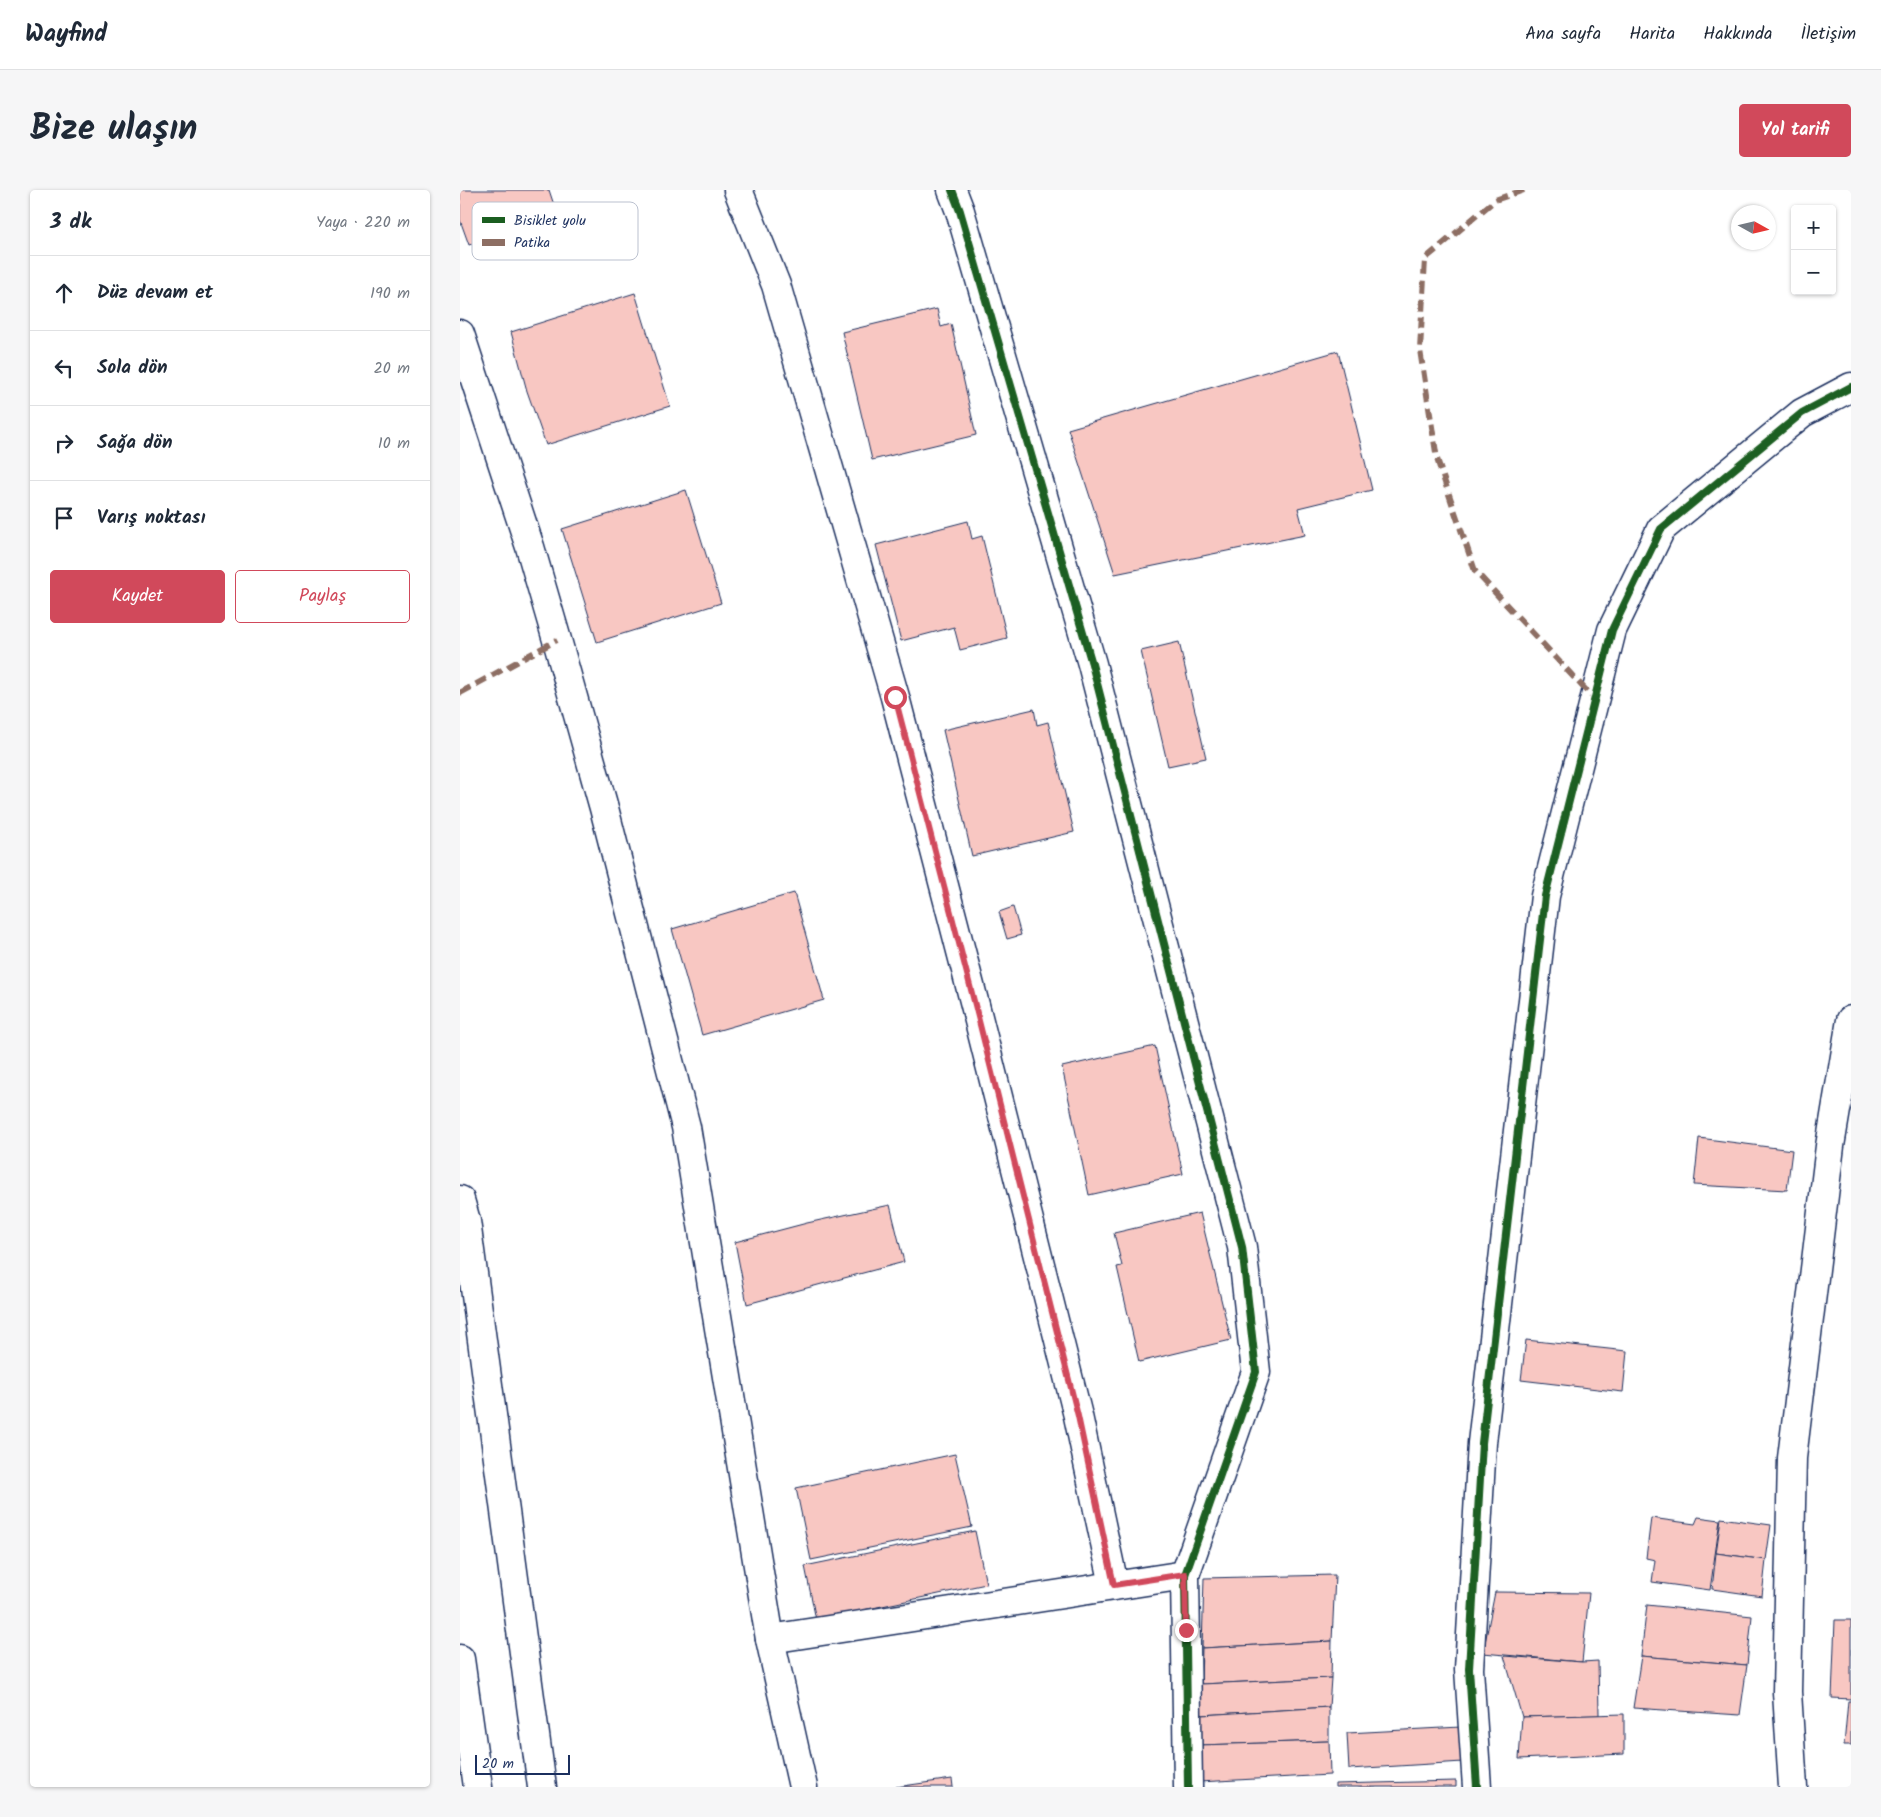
<!DOCTYPE html>
<html lang="tr">
<meta charset="utf-8">
<style>
body{margin:0;font-family:Kalam,sans-serif;background:#f6f6f7;color:#1f2937}
.controls{position:absolute;right:15px;top:15px;display:grid;overflow:hidden;border-radius:5px;box-shadow:0 1px 4px #0004}
.controls button{width:45px;height:45px;display:grid;place-items:center;padding:0;border:0;border-bottom:1px solid #e0e1e3;background:#fff;color:#1f2937;font:25px sans-serif}
.compass{position:absolute;left:1271px;top:15px;width:45px;height:45px;border-radius:50%;background:#fff;box-shadow:0 1px 4px #0004;rotate:98deg}
.scale{position:absolute;left:15px;bottom:12px;width:95px;box-sizing:border-box;padding-left:5px;border:2px solid #1b2f5e;border-top:0;font-size:14px;line-height:18px;white-space:nowrap;color:#1b2f5e;-webkit-text-stroke:4px #fff;paint-order:stroke}
.stop{position:absolute;width:15px;height:15px;margin:-11px;border:4px solid #d1495b;border-radius:50%;background:#fff}
.stop.end{background:#d1495b;border-color:#fff;box-shadow:0 1px 5px #0008}
.list{margin:0;padding:0;list-style:none}
h2{display:flex;justify-content:space-between;align-items:center;height:65px;margin:0;padding:0 20px;font-size:21px}
h2 small{font-size:16px;font-weight:400;color:#747a83}
.list li{display:grid;grid-template-columns:32px 1fr auto;gap:15px;align-items:center;box-sizing:border-box;height:75px;padding:0 20px;border-top:1px solid #e0e1e3}
.list b{display:block;font-size:19px;white-space:nowrap}
.list em{font-size:16px;font-style:normal;color:#747a83}
.actions{display:flex;gap:10px;padding:15px 20px}
.actions a{flex:1;padding:11px 0;border:1px solid #d1495b;border-radius:5px;text-align:center;font-size:18px;color:#d1495b}
.actions .main{background:#d1495b;color:#fff}
.icon{flex:none;width:28px;height:28px;fill:none;stroke:currentColor;stroke-width:2;stroke-linecap:round;stroke-linejoin:round}
.map{position:relative;flex:none;width:1391px;height:1597px;overflow:hidden;border-radius:5px}
header{display:flex;align-items:center;gap:30px;box-sizing:border-box;height:70px;padding:0 25px;background:#fff;border-bottom:1px solid #e0e1e3}
header strong{font-size:24px}
nav{display:flex;gap:28px;margin-inline-start:auto;font-size:18px}
.intro{display:flex;align-items:center;justify-content:space-between;box-sizing:border-box;height:120px;padding:0 30px}
h1{margin:0;font-size:35px}
.button{padding:12px 22px;border-radius:5px;background:#d1495b;color:#fff;font-size:18px;font-weight:700}
main{display:flex;gap:30px;padding:0 30px}
aside{flex:1;background:#fff;border-radius:5px;box-shadow:0 1px 4px #0004}
.map>svg:first-child{display:block}
</style>
<header>
<strong>Wayfind</strong>
<nav><a>Ana sayfa</a><a>Harita</a><a>Hakkında</a><a>İletişim</a></nav>
</header>
<div class="intro"><h1>Bize ulaşın</h1><a class="button">Yol tarifi</a></div>
<main>
<aside>
<h2>3 dk<small>Yaya · 220 m</small></h2>
<ul class="list">
<li><svg class="icon" aria-label="ahead" viewBox="0 0 24 24"><path d="M12 20V5M6 11l6-6 6 6"/></svg><div><b>Düz devam et</b></div><em>190 m</em></li>
<li><svg class="icon" aria-label="left" viewBox="0 0 24 24"><path d="M17 20v-9H6M10 6l-5 5 5 5"/></svg><div><b>Sola dön</b></div><em>20 m</em></li>
<li><svg class="icon" aria-label="right" viewBox="0 0 24 24"><path d="M7 20v-9h11M14 6l5 5-5 5"/></svg><div><b>Sağa dön</b></div><em>10 m</em></li>
<li><svg class="icon" aria-label="arrive" viewBox="0 0 24 24"><path d="M6 21V4h12l-3 4 3 4H6"/></svg><div><b>Varış noktası</b></div></li>
</ul>
<div class="actions"><a class="main">Kaydet</a><a>Paylaş</a></div>
</aside>
<div class="map">
<svg width="1391" height="1597" viewBox="0 0 1391 1597">
<rect width="100%" height="100%" fill="#fff"/>
<filter id="ink" filterUnits="userSpaceOnUse"><feTurbulence type="fractalNoise" baseFrequency=".02" numOctaves="2"/><feDisplacementMap in="SourceGraphic" scale="10" xChannelSelector="R" yChannelSelector="G"/><feConvolveMatrix kernelMatrix="1 2 1 2 8 2 1 2 1" color-interpolation-filters="sRGB"/></filter>
<g filter="url(#ink)">
<g fill="#f8c7c2" stroke="#1b2f5e">
<path d="M0,0H89L97,24L9,55L0,30Z"/>
<path d="M175,103L210,216L86,255L67,201L51,142Z"/>
<path d="M477,119L481,137L491,134L516,245L412,270L382,142Z"/>
<path d="M878,161L912,300L838,318L845,345L655,384L608,239Z"/>
<path d="M226,300L261,413L137,452L102,339Z"/>
<path d="M508,331L512,349L522,346L547,448L500,460L494,437L441,451L416,355Z"/>
<path d="M719,452L746,568L708,576L681,461Z"/>
<path d="M574,519L577,535L588,532L614,642L512,666L483,540Z"/>
<path d="M334,703L364,810L242,845L212,739Z"/>
<path d="M553,717L561,745L547,749L539,722Z"/>
<path d="M695,856L723,984L629,1005L602,877Z"/>
<path d="M1239,948L1332,960L1327,1000L1234,995Z"/>
<path d="M430,1015L444,1072L287,1114L275,1052L347,1033Z"/>
<path d="M740,1023L771,1150L679,1172L657,1077L662,1076L654,1043Z"/>
<path d="M1066,1150L1167,1161L1163,1202L1061,1190Z"/>
<path d="M495,1264L512,1337L351,1370L336,1298Z"/>
<path d="M1238,1327L1260,1330L1250,1400L1192,1392L1195,1370L1186,1368L1191,1328L1235,1334Z"/>
<path d="M1261,1328L1311,1335L1306,1370L1256,1363Z"/>
<path d="M515,1341L526,1394L356,1430L345,1376Z"/>
<path d="M1256,1363L1306,1370L1302,1406L1252,1399Z"/>
<path d="M875,1385L872,1451L742,1458L744,1388Z"/>
<path d="M1035,1402L1129,1403L1122,1472L1023,1463Z"/>
<path d="M1187,1415L1292,1426L1287,1475L1181,1466Z"/>
<path d="M1375,1430H1391V1509L1372,1508Z"/>
<path d="M872,1451L871,1488L741,1494L742,1458Z"/>
<path d="M1044,1466L1122,1472L1138,1471L1139,1525L1062,1527Z"/>
<path d="M1181,1466L1287,1475L1280,1525L1173,1518Z"/>
<path d="M871,1488L869,1517L741,1525V1494Z"/>
<path d="M1388,1511H1391V1555H1384Z"/>
<path d="M869,1517V1551L739,1555L741,1525Z"/>
<path d="M1164,1524V1564L1059,1569L1062,1527Z"/>
<path d="M1001,1537L1003,1572L889,1579L887,1543Z"/>
<path d="M869,1551L870,1585L739,1592V1555Z"/>
<path d="M492,1589L493,1597H436Z"/>
<path d="M996,1591V1597H875V1594Z"/>
</g>
<g fill="none" stroke-linecap="round" stroke-linejoin="round">
<g stroke="#1b2f5e" stroke-width="31">
<g id="minor">
<path d="M278,0L316,95L435,507L515,815L618,1226L654,1395"/>
<path d="M492,0L500,21L632,474L782,1057L796,1182L725,1385L728,1597"/>
<path d="M0,144L70,357L97,450L144,618L226,937L310,1449L343,1597"/>
<path d="M310,1449L725,1385"/>
<path d="M1017,1597L1009,1479L1022,1253L1085,706L1152,440L1201,339L1342,223L1391,197"/>
<path d="M1333,1597L1327,1502L1332,1268L1370,956L1391,830"/>
</g>
</g>
<g stroke="#1b2f5e" stroke-width="31">
<g id="secondary">
<path d="M0,1010L6,1031L82,1597"/>
<path d="M0,1469L18,1597"/>
</g>
</g>
<use href="#minor" stroke="#fff" stroke-width="28"/>
<use href="#secondary" stroke="#fff" stroke-width="28"/>
<g stroke="#8d6e63" stroke-width="6" stroke-dasharray="12 6" stroke-linecap="butt">
<path d="M1064,0L1035,10L965,69L960,160L977,269L1015,381L1135,510"/>
<path d="M0,503L97,450"/>
</g>
<g stroke="#fff" stroke-width="11">
<g id="cycleway">
<path d="M492,0L500,21L632,474L782,1057L796,1182L725,1385L728,1597"/>
<path d="M1017,1597L1009,1479L1022,1253L1085,706L1152,440L1201,339L1342,223L1391,197"/>
</g>
</g>
<use href="#cycleway" stroke="#1b5e20" stroke-width="8"/>
</g>
</g>
<g fill="none" stroke-linecap="round" stroke-linejoin="round" filter="url(#ink)">
<path stroke="#d1495b" stroke-width="6" d="M435,507L515,815L618,1226L654,1395L725,1384L726,1440"/>
</g>
<rect x="12" y="12" width="166" height="58" rx="8" fill="#fff" stroke="#bbc1cf" stroke-width="1"/>
<rect x="22" y="27" width="23" height="6" fill="#1b5e20"/>
<rect x="22" y="49" width="23" height="7" fill="#8d6e63"/>
<g font-size="14" fill="#1b2f5e">
<text x="54" y="35">Bisiklet yolu</text>
<text x="54" y="57">Patika</text>
</g>
</svg>
<div class="controls">
<button>+</button>
<button>−</button>
</div>
<svg class="compass" viewBox="-18 -18 36 36"><path d="M0-13l5 13h-10z" fill="#e53935"/><path d="M0 13l5-13h-10z" fill="#747a83"/></svg>
<div class="scale">20 m</div>
<div class="stop" style="left:435px;top:507px"></div>
<div class="stop end" style="left:726px;top:1440px"></div>
</div>
</main>
